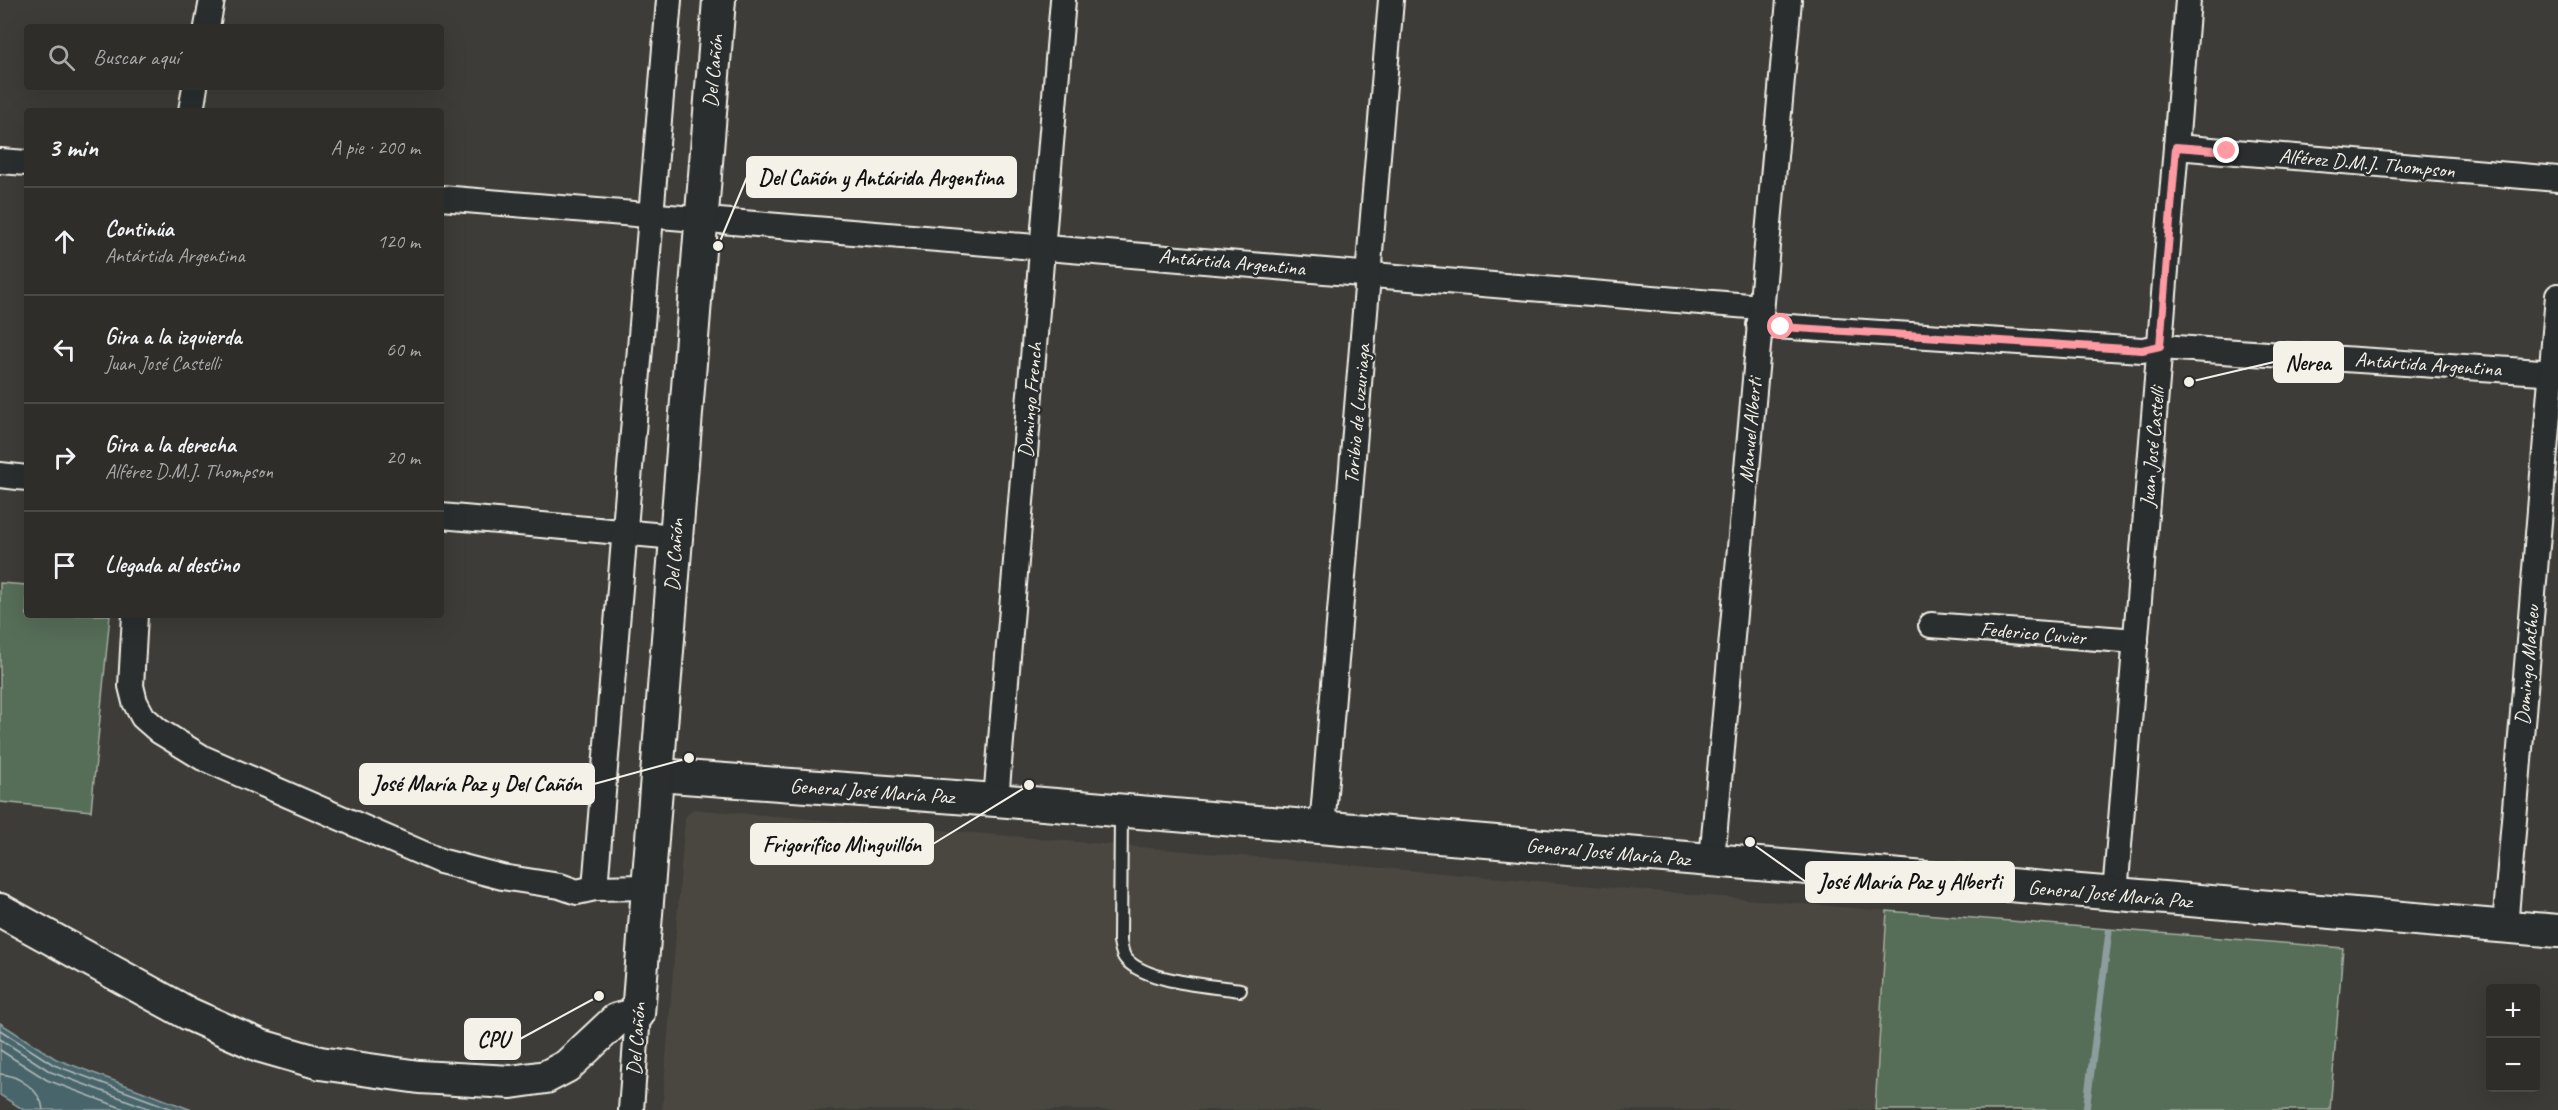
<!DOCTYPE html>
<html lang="es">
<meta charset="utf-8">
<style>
body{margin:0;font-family:Caveat,sans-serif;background:#3a3936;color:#f1f3f6}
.controls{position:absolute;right:18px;bottom:18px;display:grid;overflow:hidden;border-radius:6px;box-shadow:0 6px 24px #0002}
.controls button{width:54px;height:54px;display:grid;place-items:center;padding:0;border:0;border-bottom:2px solid #494947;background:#2e2d2a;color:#f1f3f6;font:30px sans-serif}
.stop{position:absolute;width:18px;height:18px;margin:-14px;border:4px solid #ff9aa2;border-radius:50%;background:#fff}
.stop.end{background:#ff9aa2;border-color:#fff;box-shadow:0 2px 6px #0008}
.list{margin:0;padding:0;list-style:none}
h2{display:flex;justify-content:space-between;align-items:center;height:78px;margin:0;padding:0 24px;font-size:26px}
h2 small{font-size:20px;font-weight:400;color:#a7a8a8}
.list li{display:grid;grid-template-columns:39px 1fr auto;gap:18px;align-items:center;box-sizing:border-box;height:108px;padding:0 24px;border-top:2px solid #494947}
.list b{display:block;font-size:22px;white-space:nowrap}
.list p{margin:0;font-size:20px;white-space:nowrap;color:#a7a8a8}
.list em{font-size:20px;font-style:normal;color:#a7a8a8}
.icon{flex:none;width:33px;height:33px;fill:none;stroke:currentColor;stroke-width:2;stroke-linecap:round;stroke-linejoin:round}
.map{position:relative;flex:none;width:2558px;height:1110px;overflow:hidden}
.search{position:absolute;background:#2e2d2a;box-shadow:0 6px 24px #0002;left:24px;top:24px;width:420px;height:66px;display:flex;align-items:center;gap:15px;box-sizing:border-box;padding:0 21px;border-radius:6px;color:#a7a8a8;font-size:22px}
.panel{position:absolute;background:#2e2d2a;box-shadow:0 6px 24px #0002;left:24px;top:108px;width:420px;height:510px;border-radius:6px}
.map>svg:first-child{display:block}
</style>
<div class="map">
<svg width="2558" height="1110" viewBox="0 0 2558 1110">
<rect width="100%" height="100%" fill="#3d3c38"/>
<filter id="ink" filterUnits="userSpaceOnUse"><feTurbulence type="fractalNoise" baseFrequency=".0167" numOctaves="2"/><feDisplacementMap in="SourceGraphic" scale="12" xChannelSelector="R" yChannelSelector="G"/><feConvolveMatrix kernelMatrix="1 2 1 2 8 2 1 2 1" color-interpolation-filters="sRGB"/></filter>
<g filter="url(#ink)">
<path fill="#4a463f" d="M693,809L1887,911L1875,1110H662L685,817Z"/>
<g fill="#566d59" stroke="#a5afa0" stroke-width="1.5">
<path d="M0,583L27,585V615H110L91,811L0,802Z"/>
<path d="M1887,911L2343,948L2330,1110H1875Z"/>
</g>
<path fill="#48656c" stroke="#8d9d9e" stroke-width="1.5" d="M0,1023L56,1059L192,1110H24L0,1095Z"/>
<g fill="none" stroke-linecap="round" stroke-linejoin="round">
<g stroke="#afb9b6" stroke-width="1.5">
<path d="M0,1030L54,1065L175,1110"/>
<path d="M0,1039L51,1072L153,1110"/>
<path d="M0,1050L47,1080L127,1110"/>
<path d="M0,1074C18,1075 42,1091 43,1110"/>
</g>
<path stroke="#8d9d9e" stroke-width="7" d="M2086,1110L2109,932"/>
<g stroke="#f4f1e8" stroke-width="16">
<path id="service" d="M1121,812L1120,941C1121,947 1122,955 1126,959C1145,982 1212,986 1240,990"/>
</g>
<g stroke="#f4f1e8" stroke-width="28">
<g id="minor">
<path d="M207,27L212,0"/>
<path d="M191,111L195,87"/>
<path d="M2176,147L2558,179"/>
<path d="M0,161L27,163"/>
<path d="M441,198L1761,307"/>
<path d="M1759,325L2142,350L2160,347L2558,373"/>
<path d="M0,475L27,478"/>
<path d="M441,516L676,537"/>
<path d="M135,615L131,686L135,702L143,717L159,731L203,758L440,861L502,877L560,886L577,892L595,888L647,887"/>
<path d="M1931,625L2136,641"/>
<path d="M996,800L1063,0"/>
<path d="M1322,828L1391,0"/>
<path d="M1712,860L1789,0"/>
<path d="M595,888L669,0"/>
<path d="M2115,894L2188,0"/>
<path d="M2505,927L2558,296"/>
<path d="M631,1110L638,1014"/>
</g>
</g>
<g stroke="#f4f1e8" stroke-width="36">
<g id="tertiary">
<path d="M657,775L996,800L2558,931"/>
<path d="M0,910L189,1014L261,1046L320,1063L419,1077L511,1082L546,1077L567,1066L616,1020L638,1014L719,0"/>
</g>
</g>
<use href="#service" stroke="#2a2d2e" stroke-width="12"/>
<use href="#minor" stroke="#2a2d2e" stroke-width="24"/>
<use href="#tertiary" stroke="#2a2d2e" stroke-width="32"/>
</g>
</g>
<g fill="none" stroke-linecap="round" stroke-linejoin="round" filter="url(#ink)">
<path stroke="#ff9aa2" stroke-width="8" d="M1781,327L2142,350L2160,346L2176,147L2227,151"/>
</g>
<g text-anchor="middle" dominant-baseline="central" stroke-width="5" stroke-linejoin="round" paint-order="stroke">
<g font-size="21" fill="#f4f1e8" stroke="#2a2d2e">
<text transform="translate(713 71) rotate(-85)">Del Cañón</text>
<text transform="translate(2367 163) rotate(5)">Alférez D.M.J. Thompson</text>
<text transform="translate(1232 262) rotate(5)">Antártida Argentina</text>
<text transform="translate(2428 364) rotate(4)">Antártida Argentina</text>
<text transform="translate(1030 400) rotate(-85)">Domingo French</text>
<text transform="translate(1357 414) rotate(-85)">Toribio de Luzuriaga</text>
<text transform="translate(1750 430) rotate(-85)">Manuel Alberti</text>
<text transform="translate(2152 447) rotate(-85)">Juan José Castelli</text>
<text transform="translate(674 555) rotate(-86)">Del Cañón</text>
<text transform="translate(2033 633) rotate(5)">Federico Cuvier</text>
<text transform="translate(2527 665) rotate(-85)">Domingo Matheu</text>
<text transform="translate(872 791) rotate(4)">General José María Paz</text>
<text transform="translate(1608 852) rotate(5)">General José María Paz</text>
<text transform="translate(2110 894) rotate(5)">General José María Paz</text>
<text transform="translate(636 1039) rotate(-86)">Del Cañón</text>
</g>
</g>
<path fill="none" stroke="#f4f1e8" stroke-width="2" d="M718 246L747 177M2189 382L2274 362M689 758L594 784M1029 785L933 844M1750 842L1806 882M599 996L520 1039"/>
<g fill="#f4f1e8" stroke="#2a2d2e" stroke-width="2">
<circle cx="718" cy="246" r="6"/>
<circle cx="2189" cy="382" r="6"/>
<circle cx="689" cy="758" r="6"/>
<circle cx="1029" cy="785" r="6"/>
<circle cx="1750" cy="842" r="6"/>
<circle cx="599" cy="996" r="6"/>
</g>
<g fill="#f4f1e8" stroke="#f4f1e8" stroke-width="2">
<rect x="747" y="157" width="269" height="40" rx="6"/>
<rect x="2274" y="342" width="69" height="40" rx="6"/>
<rect x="360" y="764" width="234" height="40" rx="6"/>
<rect x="751" y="824" width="182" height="40" rx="6"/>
<rect x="1806" y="862" width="208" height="40" rx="6"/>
<rect x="465" y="1019" width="55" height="40" rx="6"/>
</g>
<g font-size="22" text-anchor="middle" font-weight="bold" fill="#111">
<text x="881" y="185">Del Cañón y Antárida Argentina</text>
<text x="2308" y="370">Nerea</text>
<text x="477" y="791">José María Paz y Del Cañón</text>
<text x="842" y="852">Frigorífico Minguillón</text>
<text x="1910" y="889">José María Paz y Alberti</text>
<text x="493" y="1047">CPU</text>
</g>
</svg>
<div class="controls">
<button>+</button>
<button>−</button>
</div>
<div class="stop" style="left:1781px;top:327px"></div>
<div class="stop end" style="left:2227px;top:151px"></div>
<div class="search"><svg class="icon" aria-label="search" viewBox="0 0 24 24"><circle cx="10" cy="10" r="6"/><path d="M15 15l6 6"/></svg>Buscar aquí</div>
<section class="panel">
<h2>3 min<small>A pie · 200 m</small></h2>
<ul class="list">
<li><svg class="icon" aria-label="ahead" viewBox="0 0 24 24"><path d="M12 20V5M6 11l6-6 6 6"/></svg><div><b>Continúa</b><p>Antártida Argentina</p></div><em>120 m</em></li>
<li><svg class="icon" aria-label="left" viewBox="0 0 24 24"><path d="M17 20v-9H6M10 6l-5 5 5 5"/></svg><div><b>Gira a la izquierda</b><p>Juan José Castelli</p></div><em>60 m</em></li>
<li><svg class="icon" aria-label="right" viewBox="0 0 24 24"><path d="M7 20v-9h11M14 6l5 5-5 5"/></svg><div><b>Gira a la derecha</b><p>Alférez D.M.J. Thompson</p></div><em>20 m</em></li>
<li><svg class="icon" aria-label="arrive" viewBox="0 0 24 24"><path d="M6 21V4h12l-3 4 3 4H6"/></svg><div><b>Llegada al destino</b></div></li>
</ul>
</section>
</div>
